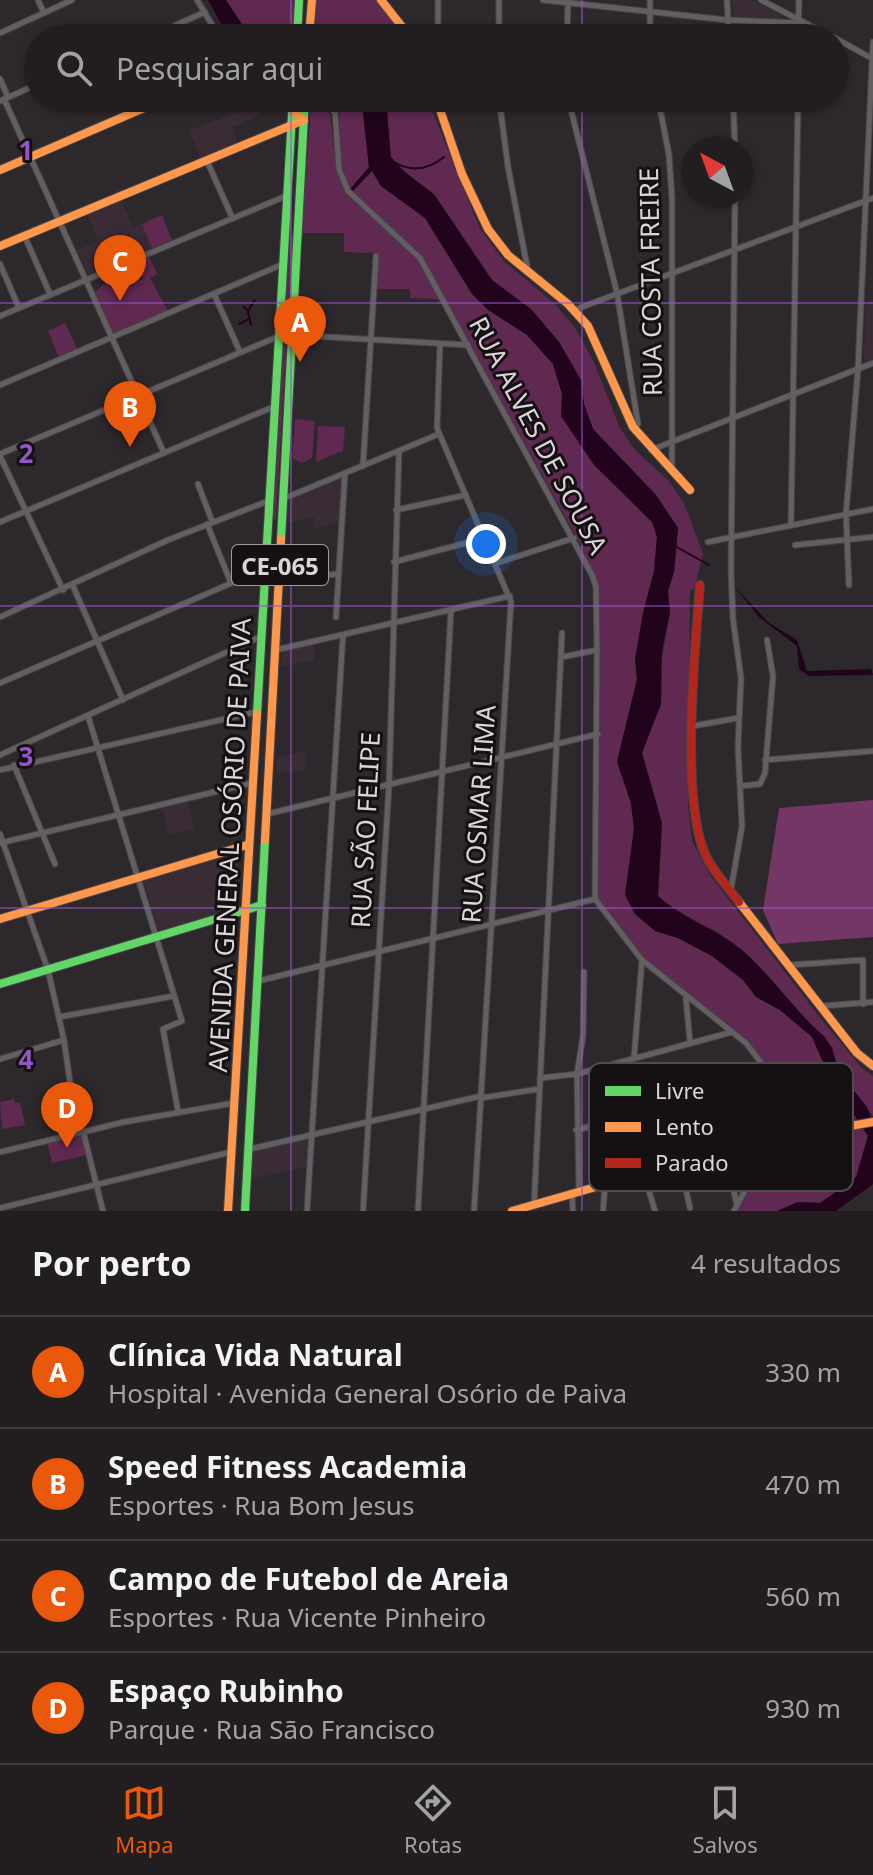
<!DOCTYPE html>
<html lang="pt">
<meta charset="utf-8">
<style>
body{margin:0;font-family:"Noto Sans",sans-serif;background:#2e2b2d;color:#f1f3f6}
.compass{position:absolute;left:681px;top:136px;width:72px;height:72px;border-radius:50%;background:#221e20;box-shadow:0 2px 6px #0004;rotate:319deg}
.you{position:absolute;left:486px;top:544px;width:28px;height:28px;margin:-20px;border:6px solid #fff;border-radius:50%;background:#1a73e8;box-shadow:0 0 0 12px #1a73e833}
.badge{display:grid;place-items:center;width:52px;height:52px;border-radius:50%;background:#ea580c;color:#fff;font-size:26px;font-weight:700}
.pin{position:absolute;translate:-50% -66px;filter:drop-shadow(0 2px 4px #0008)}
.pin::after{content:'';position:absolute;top:42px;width:28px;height:24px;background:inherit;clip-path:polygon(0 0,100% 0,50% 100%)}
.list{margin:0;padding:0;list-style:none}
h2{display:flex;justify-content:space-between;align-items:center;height:104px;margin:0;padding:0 32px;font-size:34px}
h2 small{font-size:26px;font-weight:400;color:#a2a2a5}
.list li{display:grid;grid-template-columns:52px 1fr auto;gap:24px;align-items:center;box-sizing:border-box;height:112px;padding:0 32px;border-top:2px solid #3f3c3e}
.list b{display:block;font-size:30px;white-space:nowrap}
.list p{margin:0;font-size:26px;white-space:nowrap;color:#a2a2a5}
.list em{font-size:26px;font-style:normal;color:#a2a2a5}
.icon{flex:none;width:44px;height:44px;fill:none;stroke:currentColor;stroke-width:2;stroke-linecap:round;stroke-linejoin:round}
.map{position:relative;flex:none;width:873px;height:1211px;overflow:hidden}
.search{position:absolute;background:#221e20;box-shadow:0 2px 6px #0004;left:24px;right:24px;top:24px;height:88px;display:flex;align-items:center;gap:20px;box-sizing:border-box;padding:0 28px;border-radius:44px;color:#a2a2a5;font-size:30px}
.sheet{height:552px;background:#221e20}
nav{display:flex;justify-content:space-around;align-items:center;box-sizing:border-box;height:112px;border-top:2px solid #3f3c3e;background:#221e20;font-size:22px;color:#a2a2a5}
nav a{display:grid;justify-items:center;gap:4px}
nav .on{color:#ea580c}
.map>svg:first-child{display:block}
</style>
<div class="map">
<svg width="873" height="1211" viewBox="0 0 873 1211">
<rect width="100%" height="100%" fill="#2d282b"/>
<g fill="#3a2c35">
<path d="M732,0H752L781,15L780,21L734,17Z"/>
<path d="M256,104L260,115L232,127L238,143L201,158L189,131Z"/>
<path d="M121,199L133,227L162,215L172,240L88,274L77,250L98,241L87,213Z"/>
<path d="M873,300V359L864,362L866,303Z"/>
<path d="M344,476L342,522L314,529V517L286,523L287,500Z"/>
<path d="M311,555L310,574L283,577L284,558Z"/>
<path d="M314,644V660L281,667L283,650Z"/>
<path d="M306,751L305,770L276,774L277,757Z"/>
<path d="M187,799L195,829L169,835L161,805Z"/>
<path d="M238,853L237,907L159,931L143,880Z"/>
<path d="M309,1138L308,1167L251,1179L252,1151Z"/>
</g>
<g fill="#5f2951">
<path d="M226,0H294V38H251Z"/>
<path d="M315,0H379L406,38L347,35L313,38Z"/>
<path d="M322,98H364L368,164L381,186L425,218L472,294L527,335L553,364L562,394L561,416L595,465L652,522L657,537L654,571L643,613L635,659L637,679L617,762L631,803L634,829L625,895L635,914L655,931L678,938L712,956L743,980L756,997L780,1010L812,1037L831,1080L857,1118H835L776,1134V1079L748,1040L644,959L597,899L600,727L597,588L581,545L425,263L350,189L341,169L339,109Z"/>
<path d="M386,98H427L480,229L505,262L556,305L576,329L594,362L620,428L635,450L669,481L684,503L703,554L694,589L690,590L688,805L692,841L710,875L825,1024L861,1067L873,1076V1116L839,1072L832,1048L768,976L718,932L678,915L658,896L662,823L642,753L650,730L670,612L668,591L674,572L678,528L656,495L593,429L584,404L581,380L559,342L531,309L492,280L416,182L390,157Z"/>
<path d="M311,106H319L330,114L336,169L348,195L415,255L440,299L410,298V289H376L378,253L344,252V233H301Z"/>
<path d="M162,215L172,240L152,248L142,224Z"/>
<path d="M289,235H293L276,520L270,516Z"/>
<path d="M148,255L157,274L150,278L168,311L114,335L95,292L103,285L126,279L129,284L143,279L138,259Z"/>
<path d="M65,323L78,350L59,358L48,331Z"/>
<path d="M295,419L315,421L312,458L302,463L292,458Z"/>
<path d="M318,426L345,427L343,451L316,462Z"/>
<path d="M14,1099L15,1103L20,1102L25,1125L2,1129L0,1102Z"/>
<path d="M863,1128L868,1136L856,1177L820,1203L798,1202L777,1211H737L778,1143L833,1129Z"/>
<path d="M81,1134L87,1155L52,1163L47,1142Z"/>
</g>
<path fill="#743664" d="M873,800V937L778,944L763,910L779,808Z"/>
<g fill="#21041b">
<path d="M208,0H226L251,38H229Z"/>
<path d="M364,98H386L391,157L402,170L434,194L492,280L531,309L559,342L581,380L584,404L593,429L656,495L678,528L674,572L668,591L670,612L662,650L661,704L642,753L662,823L658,896C684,919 715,928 742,950C772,976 793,1010 824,1036L832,1048L839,1072L867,1107L873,1122V1184L836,1211H777L798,1202L820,1203L843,1187L856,1177L868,1136L831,1080L812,1037L780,1010L756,997L743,980L712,956L678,938L655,931L635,914L625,895L634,829L631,803L617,762L637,679L635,659L643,613L654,571L657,537L652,522L594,465L561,416L562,394L553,364L527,335L488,310L472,294L425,218L381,186L372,171L352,192L350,189L369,167L363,114Z"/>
<path d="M733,585L769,623L797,640L807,671L871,669L873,675L809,676L799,669L797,646L760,618Z"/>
</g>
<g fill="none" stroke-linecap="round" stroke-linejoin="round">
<g stroke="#21041b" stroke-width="2">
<path d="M394,162C411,172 428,170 444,157"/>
<path d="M244,307L248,311L255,300"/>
<path d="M248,312L251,325"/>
<path d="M239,324L249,319"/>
<path d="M673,545L709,565"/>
</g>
<g stroke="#484547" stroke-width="7">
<g id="street">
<path d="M38,0L44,13"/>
<path d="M197,0L220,38"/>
<path d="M438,0V31"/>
<path d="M543,0L727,20L798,23"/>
<path d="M650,0V38"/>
<path d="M727,0L729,38"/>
<path d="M761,0L834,38"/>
<path d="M172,27L181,38"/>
<path d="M0,33L72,0"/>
<path d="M147,38L205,12"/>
<path d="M499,38V0"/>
<path d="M567,38L568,1"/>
<path d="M798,38L799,0"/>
<path d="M835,38L873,59"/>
<path d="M0,79L8,97"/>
<path d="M499,98L508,167L528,271"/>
<path d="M568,98L617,293L638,424L635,429"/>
<path d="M658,98L669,155L672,199V467"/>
<path d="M733,98L735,148"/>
<path d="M4,99L164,453"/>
<path d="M0,101L38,84"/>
<path d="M306,102H322L335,112L339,169L348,191L420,258L592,575L596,587L597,650L595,899L642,960L746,1043L769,1073L775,1102L773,1138L734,1211"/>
<path d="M207,161L232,217"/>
<path d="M25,237L50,294"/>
<path d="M0,264L19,308"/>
<path d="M214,294L240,352"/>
<path d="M574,310L873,198"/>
<path d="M0,316L286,196"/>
<path d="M293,335L468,345"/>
<path d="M440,344L437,428L511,602L474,1211"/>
<path d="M0,385L281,265"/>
<path d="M651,450L873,363"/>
<path d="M0,454L277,337"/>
<path d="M0,456L63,590"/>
<path d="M363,466L376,256"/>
<path d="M198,484L212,521"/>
<path d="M285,498L439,434"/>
<path d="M396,510L466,495"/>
<path d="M0,522L273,407"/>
<path d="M207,524L231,583"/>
<path d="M791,525L798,98"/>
<path d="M708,542L873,509"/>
<path d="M795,545L873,537"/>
<path d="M394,562L466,543H488"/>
<path d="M497,563L574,538"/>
<path d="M280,579L338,574"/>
<path d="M849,585L846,514L858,369L873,42"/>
<path d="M73,586L123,700"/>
<path d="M0,617L168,540L268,501"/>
<path d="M336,617L345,473"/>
<path d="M276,650L510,596"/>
<path d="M562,657L597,650"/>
<path d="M0,683L264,569"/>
<path d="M88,716L182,1021L163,1029L178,1111"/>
<path d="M693,726L738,718"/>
<path d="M0,755L260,637"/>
<path d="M765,760L873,751"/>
<path d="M14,765L55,864"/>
<path d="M0,770L256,712"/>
<path d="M741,786L760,784L765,773L773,676L767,640"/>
<path d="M267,814L598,734"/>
<path d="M0,834L48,970L64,1040L0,1059"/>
<path d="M0,843L252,783"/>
<path d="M731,889L742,826L738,747L741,678L733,619L731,571L735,196"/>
<path d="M790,965L863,960V1004"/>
<path d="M258,981L595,899"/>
<path d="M686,999L690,1042"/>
<path d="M822,1006L873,1002"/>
<path d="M59,1017L174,996"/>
<path d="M64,1040L77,1132"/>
<path d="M634,1058L642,960"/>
<path d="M540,1078L577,1074L732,1032"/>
<path d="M481,1098L539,1089"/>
<path d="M604,1098L610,1123"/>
<path d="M601,1125L611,1183"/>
<path d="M576,1130L772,1080"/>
<path d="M83,1131L103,1211"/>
<path d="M250,1149L481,1096"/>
<path d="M0,1152L124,1122L234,1103"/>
<path d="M725,1152L737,1205"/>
<path d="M680,1163L690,1208"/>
<path d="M644,1174L655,1211"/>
<path d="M579,1191L577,1074L583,1036L584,972"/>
<path d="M572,1194L573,1211"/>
<path d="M534,1205L562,633"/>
<path d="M0,1208L231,1152"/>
<path d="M307,1211L343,635"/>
<path d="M363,1211L389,785L399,451"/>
<path d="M418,1211L451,610"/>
<path d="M603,1211L605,1185"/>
</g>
</g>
<g stroke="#484547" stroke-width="10">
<g id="fast">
<path d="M297,38L299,0"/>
<path d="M281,539L305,98"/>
<path d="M257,714L293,98"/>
<path d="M0,984L262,905"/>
<path d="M245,1211L265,840"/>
</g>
</g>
<g stroke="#484547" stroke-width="10">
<g id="slow">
<path d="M381,0L411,38"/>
<path d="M309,38L312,0"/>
<path d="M436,98L462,174L488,229L508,255L568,304L588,326L633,427L690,490"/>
<path d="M0,170L167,98"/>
<path d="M0,246L304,120L277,98"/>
<path d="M265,840L281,539"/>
<path d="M739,902L857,1053L873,1066"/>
<path d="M0,919L247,845"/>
<path d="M228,1211L257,714"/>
<path d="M512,1211L738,1146L873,1122"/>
</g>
</g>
<g stroke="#484547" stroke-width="10">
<path id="jam" d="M700,585C695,648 680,802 706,856C714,873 728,887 739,902"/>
</g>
<use href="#street" stroke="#625e61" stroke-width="5"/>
<use href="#fast" stroke="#63d668" stroke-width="8"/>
<use href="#slow" stroke="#ff974d" stroke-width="8"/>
<use href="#jam" stroke="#b3261e" stroke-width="8"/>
</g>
<path fill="none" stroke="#9356c6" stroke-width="2" stroke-opacity="0.55" d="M291,0V38M582,0V38M291,98V1211M582,98V1211M0,303H873M0,606H873M0,908H873"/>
<g text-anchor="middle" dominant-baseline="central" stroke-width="6" stroke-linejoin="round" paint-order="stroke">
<rect fill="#151113" stroke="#a09a9e" stroke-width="2" x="232" y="545" width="96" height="40" rx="6"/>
<g font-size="24" font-weight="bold" fill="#dbd5d9">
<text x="280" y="565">CE-065</text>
</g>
<g font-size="26" fill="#dbd5d9" stroke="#151113">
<text transform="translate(650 282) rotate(-91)">RUA COSTA FREIRE</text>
<text transform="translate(539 435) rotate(62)">RUA ALVES DE SOUSA</text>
<text transform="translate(478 814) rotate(-86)">RUA OSMAR LIMA</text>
<text transform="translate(365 830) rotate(-87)">RUA SÃO FELIPE</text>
<text transform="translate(229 845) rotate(-87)">AVENIDA GENERAL OSÓRIO DE PAIVA</text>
</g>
</g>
<rect x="589" y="1063" width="264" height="128" rx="12" fill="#151113" stroke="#504c4e" stroke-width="2"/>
<rect x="605" y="1086" width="36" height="10" fill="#63d668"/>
<rect x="605" y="1122" width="36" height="10" fill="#ff974d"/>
<rect x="605" y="1158" width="36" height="10" fill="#b3261e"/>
<g font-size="22" fill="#dbd5d9">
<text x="655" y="1099">Livre</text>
<text x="655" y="1135">Lento</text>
<text x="655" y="1171">Parado</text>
</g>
<g font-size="26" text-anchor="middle" font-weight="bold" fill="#9356c6" stroke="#151113" stroke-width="6" stroke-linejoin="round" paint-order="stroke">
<text x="26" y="160">1</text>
<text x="26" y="463">2</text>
<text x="26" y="766">3</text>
<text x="26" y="1069">4</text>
</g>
</svg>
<svg class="compass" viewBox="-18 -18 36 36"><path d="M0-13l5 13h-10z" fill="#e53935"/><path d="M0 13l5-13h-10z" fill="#a2a2a5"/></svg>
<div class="you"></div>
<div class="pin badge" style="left:300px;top:362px">A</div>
<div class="pin badge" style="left:130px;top:447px">B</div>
<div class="pin badge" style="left:120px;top:301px">C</div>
<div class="pin badge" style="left:67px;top:1148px">D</div>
<div class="search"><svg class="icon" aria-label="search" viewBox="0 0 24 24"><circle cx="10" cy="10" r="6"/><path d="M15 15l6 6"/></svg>Pesquisar aqui</div>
</div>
<section class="sheet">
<h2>Por perto<small>4 resultados</small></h2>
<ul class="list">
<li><span class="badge">A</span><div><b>Clínica Vida Natural</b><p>Hospital · Avenida General Osório de Paiva</p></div><em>330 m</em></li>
<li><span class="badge">B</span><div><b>Speed Fitness Academia</b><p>Esportes · Rua Bom Jesus</p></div><em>470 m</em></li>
<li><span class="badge">C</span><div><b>Campo de Futebol de Areia</b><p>Esportes · Rua Vicente Pinheiro</p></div><em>560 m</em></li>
<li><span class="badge">D</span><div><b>Espaço Rubinho</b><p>Parque · Rua São Francisco</p></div><em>930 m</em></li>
</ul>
</section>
<nav>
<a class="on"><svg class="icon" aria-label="map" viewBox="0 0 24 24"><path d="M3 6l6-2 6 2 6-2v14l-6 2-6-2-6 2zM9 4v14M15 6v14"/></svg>Mapa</a>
<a><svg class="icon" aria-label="directions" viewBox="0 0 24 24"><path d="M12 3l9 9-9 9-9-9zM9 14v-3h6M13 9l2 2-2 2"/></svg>Rotas</a>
<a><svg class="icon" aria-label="saved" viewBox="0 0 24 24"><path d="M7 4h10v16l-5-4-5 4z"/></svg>Salvos</a>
</nav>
